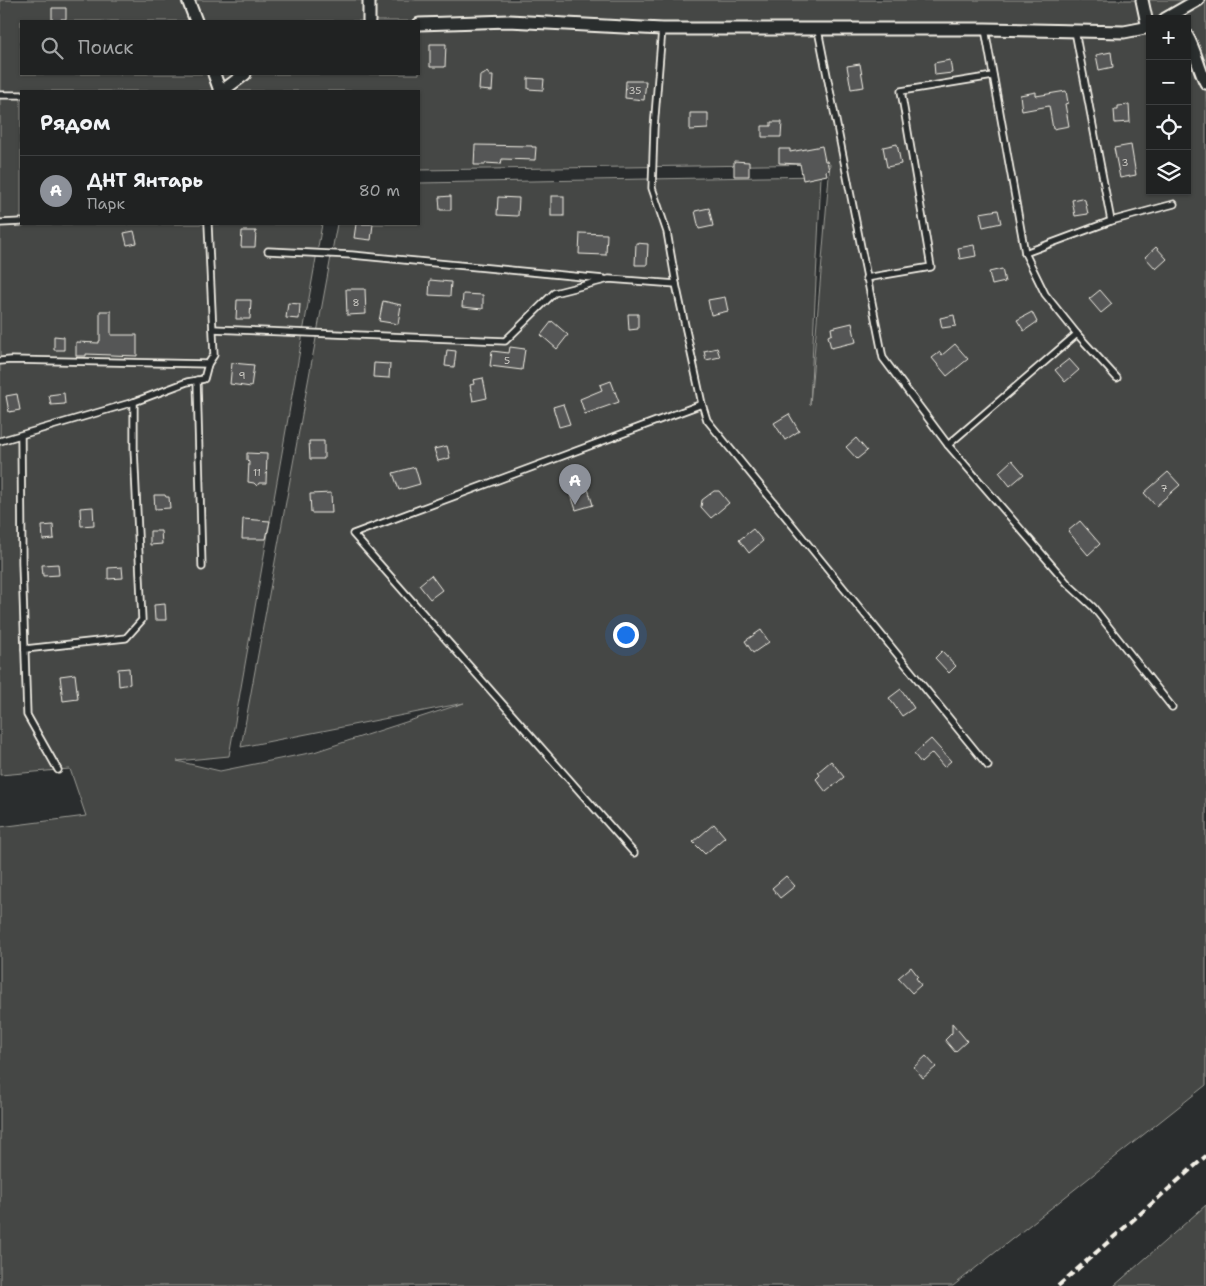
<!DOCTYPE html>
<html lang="ru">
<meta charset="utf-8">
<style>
body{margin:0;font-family:"Shantell Sans",sans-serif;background:#2d2f2f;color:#f1f3f6}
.controls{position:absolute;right:15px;top:15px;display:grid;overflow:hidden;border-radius:0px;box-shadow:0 1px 4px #0004}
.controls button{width:45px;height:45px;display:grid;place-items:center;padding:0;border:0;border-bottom:1px solid #3d3f40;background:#202222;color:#f1f3f6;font:25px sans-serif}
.you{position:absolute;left:625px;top:634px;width:18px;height:18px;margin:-12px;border:4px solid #fff;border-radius:50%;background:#1a73e8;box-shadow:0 0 0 8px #1a73e833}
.badge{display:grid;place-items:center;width:32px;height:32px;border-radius:50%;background:#8c9099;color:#fff;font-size:16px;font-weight:700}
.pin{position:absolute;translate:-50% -41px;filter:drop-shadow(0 1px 2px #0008)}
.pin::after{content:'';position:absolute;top:26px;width:18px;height:15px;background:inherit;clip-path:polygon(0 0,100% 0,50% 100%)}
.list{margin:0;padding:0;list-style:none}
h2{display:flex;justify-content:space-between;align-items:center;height:65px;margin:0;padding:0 20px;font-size:21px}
h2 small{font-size:16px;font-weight:400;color:#a2a4a5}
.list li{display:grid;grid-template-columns:32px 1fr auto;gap:15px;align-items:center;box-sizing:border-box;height:70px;padding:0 20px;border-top:1px solid #3d3f40}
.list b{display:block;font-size:19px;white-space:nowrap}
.list p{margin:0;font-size:16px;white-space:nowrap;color:#a2a4a5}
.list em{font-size:16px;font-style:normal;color:#a2a4a5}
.icon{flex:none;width:28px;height:28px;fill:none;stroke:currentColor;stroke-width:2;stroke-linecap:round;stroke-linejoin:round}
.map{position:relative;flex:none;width:1206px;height:1286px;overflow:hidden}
.search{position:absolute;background:#202222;box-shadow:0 1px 4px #0004;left:20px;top:20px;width:400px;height:55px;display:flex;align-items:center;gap:12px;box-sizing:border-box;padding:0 18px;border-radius:0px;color:#a2a4a5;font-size:19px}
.panel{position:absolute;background:#202222;box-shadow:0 1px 4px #0004;left:20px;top:90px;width:400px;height:135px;border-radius:0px}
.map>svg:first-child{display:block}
</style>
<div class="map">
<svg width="1206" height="1286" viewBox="0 0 1206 1286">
<rect width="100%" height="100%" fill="#2a2d2e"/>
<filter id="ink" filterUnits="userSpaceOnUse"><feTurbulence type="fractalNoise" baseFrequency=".02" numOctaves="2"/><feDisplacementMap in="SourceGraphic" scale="10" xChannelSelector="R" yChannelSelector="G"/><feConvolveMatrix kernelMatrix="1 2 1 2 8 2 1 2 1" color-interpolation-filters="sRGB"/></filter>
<g filter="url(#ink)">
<g fill="#444645" stroke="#9c9c96" fill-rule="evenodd">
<path d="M0,0H1206V1085L953,1286H0V827L86,816L70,769L0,775ZM1150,19H1187V191H1150ZM21,21H419V74H21ZM21,91H419V170L830,164L810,405L821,176L419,183V224H337L241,747L464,703L314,752L220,771L177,761L229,756L322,224H21Z"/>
<path d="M1206,1205V1286H1114Z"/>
</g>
<g fill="#555756" stroke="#f4f1e8">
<path d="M52,8H66V19H61V21H52Z"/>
<path d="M430,44H446L445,67H430Z"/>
<path d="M1111,52L1113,67L1099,70L1096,55Z"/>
<path d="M950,60L952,73L935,75L934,63Z"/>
<path d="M860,64L864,87L851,89L847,66Z"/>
<path d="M487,72L490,76H493L492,91L479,90L480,75H483Z"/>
<path d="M528,78L544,79L543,90L528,89Z"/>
<path d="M626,81H646L644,100L625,98Z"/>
<path d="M1066,91L1068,103L1065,104L1069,126L1053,129L1049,106L1022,111L1020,95L1036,92V96Z"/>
<path d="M1129,105L1130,122L1115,123L1114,110H1118V106Z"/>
<path d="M690,113H708V129L690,130Z"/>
<path d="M771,122H782L781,137H762V126H771Z"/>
<path d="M897,144L901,164L887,167L883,147Z"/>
<path d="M475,145L532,146V147H536L535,160L502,159L501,164L485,163V165H474Z"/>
<path d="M1131,145L1136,175L1120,178L1114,148Z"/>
<path d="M822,146L825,161H827L829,170L826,171L827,175L803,180L800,164L779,163V149H790V152Z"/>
<path d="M734,161L749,162V176H734Z"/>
<path d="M451,196V210H440L439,197Z"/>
<rect x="551" y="196" width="13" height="20"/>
<path d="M498,197L519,198L518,216L497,215Z"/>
<path d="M1081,198L1085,200L1088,214L1075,216L1072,200Z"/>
<path d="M709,208L713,226L699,229L695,211Z"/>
<path d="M998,210L1001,223L983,227L980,213Z"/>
<path d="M356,224H373L371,240L354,238Z"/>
<path d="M134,231L137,243L127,245L124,233Z"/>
<path d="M242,231H256L255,247H241Z"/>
<path d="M580,233L607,234L606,255L579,254Z"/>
<path d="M636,243L648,244L647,265H635Z"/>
<path d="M974,245L976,256L960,259L958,248Z"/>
<path d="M1156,247L1167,259L1156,269L1145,257Z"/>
<path d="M1002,269L1005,282L992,285L989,272Z"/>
<path d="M430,280L451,282L450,296L429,295Z"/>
<path d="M346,289H365L366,314L347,315Z"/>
<path d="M1100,290L1112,304L1101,313L1089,299Z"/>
<path d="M463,294L483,295V309L462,307Z"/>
<path d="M725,297L728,311L711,315L708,300Z"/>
<path d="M237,300H251L250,319H236Z"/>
<path d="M383,301L401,305L398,324L379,321Z"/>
<path d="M288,303L300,304L299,319L286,318Z"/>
<path d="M100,311H111V335H137V356L86,354V356H76V342L99,343V341H100Z"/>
<path d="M1032,312L1037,322L1024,331L1017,320Z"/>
<path d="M628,314H638V329L629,330Z"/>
<path d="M954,315L956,326L942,328L940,318Z"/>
<path d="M552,321L568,335L557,349L541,335Z"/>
<path d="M852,323L856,342L831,348L828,336L832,334L831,328Z"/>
<path d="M54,336L64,337V350H54Z"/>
<path d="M955,344L968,359L947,376L932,358L940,352L942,355Z"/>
<path d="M510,347L525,349L522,370L490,366L492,351L509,353Z"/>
<path d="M717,348L720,357L706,360L704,351Z"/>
<path d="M447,350L456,351L454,367L445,366Z"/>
<path d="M1069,359L1079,370L1065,382L1055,370Z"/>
<path d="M232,363L254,365L251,387L230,384Z"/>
<path d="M374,363L390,364L389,378L373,377Z"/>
<path d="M483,378L487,398L473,401L470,385L474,384L473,380Z"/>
<path d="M611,381L619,402L585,414L580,399L602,390L600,385Z"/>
<path d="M64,393L65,404L51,405L49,395Z"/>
<path d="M17,394L20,410L9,412L6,396Z"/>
<path d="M563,404L570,424L559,427L553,407Z"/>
<path d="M789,414L799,431L785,440L774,423Z"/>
<path d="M856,438L867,451L857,459L846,447Z"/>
<path d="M309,441H324V459H310Z"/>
<path d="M447,446L450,458L438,461L434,449Z"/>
<path d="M247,453L267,454L266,483H259L257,486L254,483L248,482L249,462L247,460Z"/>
<path d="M1012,460L1024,474L1010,486L999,472Z"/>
<path d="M415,467L420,484L399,490L393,473Z"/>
<path d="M1168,472L1180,485L1156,506L1144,493Z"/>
<path d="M585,479L593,505L576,510L568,485Z"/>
<path d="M714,491H719L729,503L711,518L701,507L702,500Z"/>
<path d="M331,493L332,513H311L310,494Z"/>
<path d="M154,495H165L166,497H169L170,508L155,509Z"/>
<path d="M93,507L94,525L81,526L80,508Z"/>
<path d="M243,519L270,521L266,539H242Z"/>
<path d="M1080,521L1100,544L1088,555L1068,531Z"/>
<path d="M53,525L54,539L43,540L42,526Z"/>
<path d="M753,529L763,541L749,553L739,540Z"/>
<path d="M150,531H161L162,544L150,545Z"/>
<path d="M58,564L59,575L43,576L42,565Z"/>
<path d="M122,567L123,578L108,579V568Z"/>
<path d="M431,575L442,590L430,599L419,585Z"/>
<path d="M165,604L166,620H155L154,605Z"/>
<path d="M761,630L769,642L753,653L745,641Z"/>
<path d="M942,651L956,666L949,673L935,658Z"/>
<path d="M129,668L130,684L119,686L118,669Z"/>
<path d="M75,674L78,699L63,701L60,676Z"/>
<path d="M901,689L914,708L902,716L889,698Z"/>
<path d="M931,739L951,761L944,767L932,753L921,763L914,754Z"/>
<path d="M831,761L844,777L826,792L816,779L820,775L818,772Z"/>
<path d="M714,824L725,837L705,854L693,842Z"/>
<path d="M786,876L795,886L780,898L772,888Z"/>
<path d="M911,967L918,976L916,978L921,985L912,993L898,978Z"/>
<path d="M952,1023L967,1041L955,1052L945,1040L952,1033Z"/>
<path d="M926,1056L936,1067L923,1078L914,1067Z"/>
</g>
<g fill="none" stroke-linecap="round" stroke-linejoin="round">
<g stroke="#f4f1e8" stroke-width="9">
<g id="service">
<path d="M985,29L1025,253L1045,294L1077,334L1117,378"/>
<path d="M818,30L883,358L948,445L1068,584L1093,607L1172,707"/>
<path d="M1075,31L1111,221"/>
<path d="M0,95H21"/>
<path d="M0,223L21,222"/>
<path d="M268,251L352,255L604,279"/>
<path d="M1025,253L1111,221L1174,204"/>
<path d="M866,278L931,267L901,91L993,76"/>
<path d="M213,329L505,341L554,293L609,279L676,284L667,232L652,188L654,128L662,29"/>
<path d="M0,361L11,360L208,364"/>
<path d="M197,380L202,567"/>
<path d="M702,404L707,420L988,766"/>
<path d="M21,436L22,563L27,715L58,770"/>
<path d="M0,441L134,402L187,382L204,379L208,364L214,355L208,224"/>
<path d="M948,445L1077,334"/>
<path d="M25,649L126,638L142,620L134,448V402"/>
<path d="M634,853L353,534L702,404L676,284"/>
</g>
</g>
<g stroke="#f4f1e8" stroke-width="15">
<g id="minor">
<path d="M188,0L196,21"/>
<path d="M369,0V21"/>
<path d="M1142,0L1148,28"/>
<path d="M1165,19L1198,0"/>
<path d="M419,24L509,21L662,29H985L1124,32L1150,27"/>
<path d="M1187,36C1196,51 1198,68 1206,83"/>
<path d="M214,74L220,91"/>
<path d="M222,91L245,74"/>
</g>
</g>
<use href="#service" stroke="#2a2d2e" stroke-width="5.5"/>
<use href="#minor" stroke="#2a2d2e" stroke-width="11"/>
<path stroke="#f4f1e8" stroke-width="4" stroke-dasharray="8 4" stroke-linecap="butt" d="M1058,1286L1206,1156"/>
</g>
</g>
<g text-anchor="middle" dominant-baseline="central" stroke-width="4.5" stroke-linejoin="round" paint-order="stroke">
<g font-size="10" fill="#cccac4">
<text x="635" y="90">35</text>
<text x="1125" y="162">3</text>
<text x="356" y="302">8</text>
<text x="507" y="360">5</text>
<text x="242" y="375">9</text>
<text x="257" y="472">11</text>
<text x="1164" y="488">7</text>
</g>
</g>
</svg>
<div class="controls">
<button>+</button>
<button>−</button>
<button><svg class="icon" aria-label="locate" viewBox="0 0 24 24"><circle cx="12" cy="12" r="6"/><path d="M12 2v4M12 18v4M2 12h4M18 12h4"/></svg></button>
<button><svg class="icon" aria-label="layers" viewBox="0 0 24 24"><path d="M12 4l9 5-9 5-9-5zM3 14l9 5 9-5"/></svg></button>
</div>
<div class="you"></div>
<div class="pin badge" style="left:575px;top:505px">A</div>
<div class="search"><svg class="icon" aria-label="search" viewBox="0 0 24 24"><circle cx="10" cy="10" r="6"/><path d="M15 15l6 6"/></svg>Поиск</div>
<section class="panel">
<h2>Рядом<small></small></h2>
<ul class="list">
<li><span class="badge">A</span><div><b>ДНТ Янтарь</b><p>Парк</p></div><em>80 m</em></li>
</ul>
</section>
</div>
